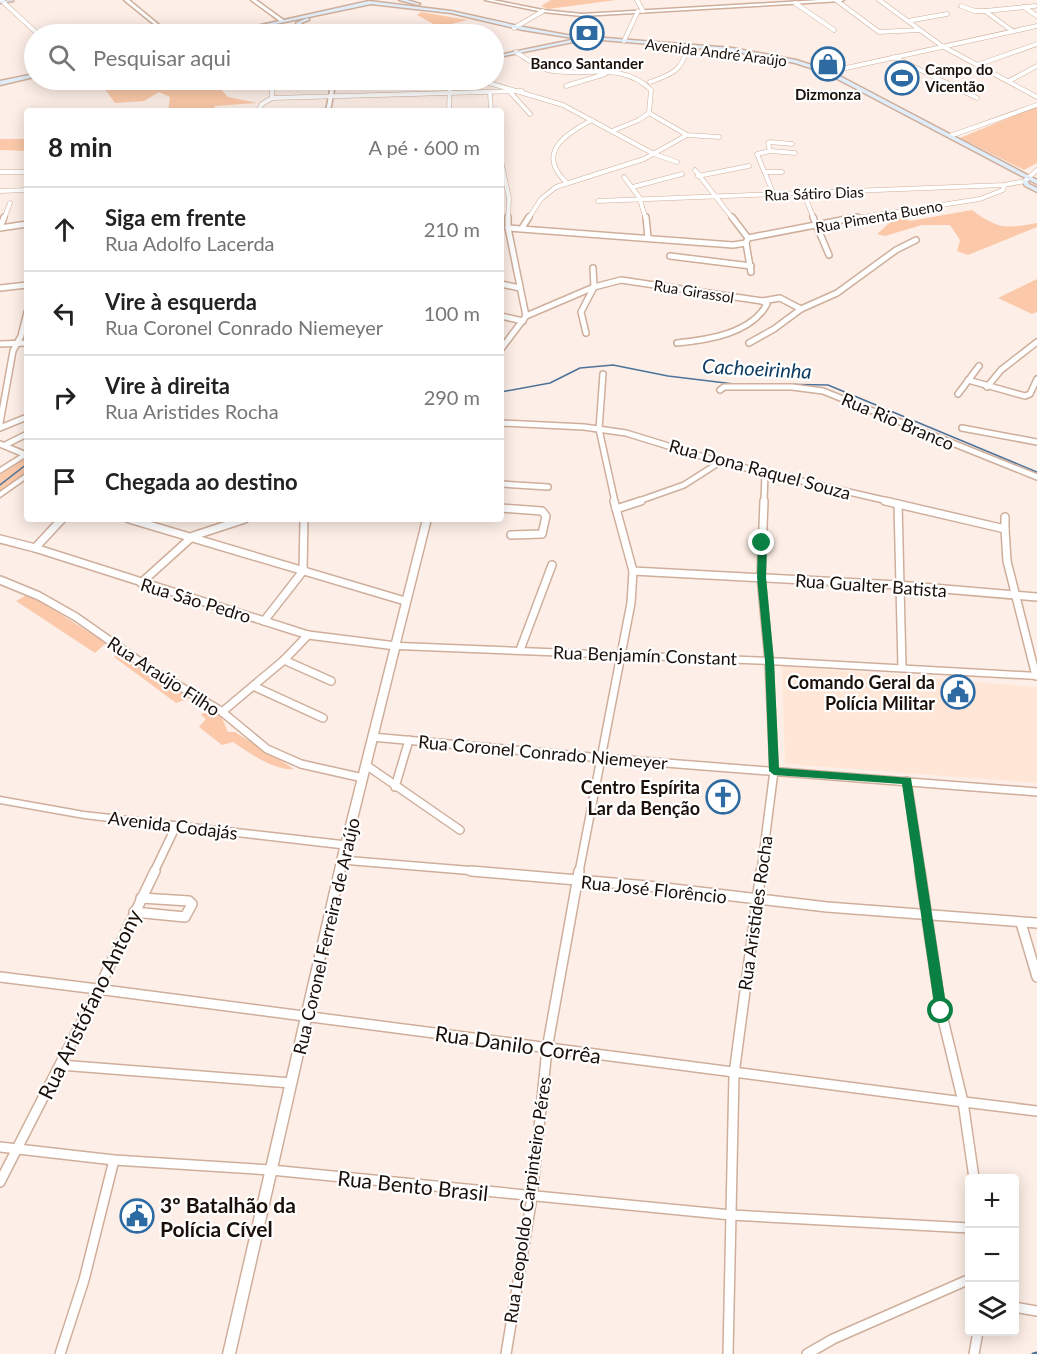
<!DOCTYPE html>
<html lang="pt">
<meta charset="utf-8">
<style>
body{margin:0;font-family:Lato,sans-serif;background:#f6f6f6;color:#222}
.controls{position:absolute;right:18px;bottom:18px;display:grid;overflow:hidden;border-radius:6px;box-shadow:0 3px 15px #0003}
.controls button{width:54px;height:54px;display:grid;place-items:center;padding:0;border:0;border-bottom:2px solid #e0e0e0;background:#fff;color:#222;font:30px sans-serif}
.stop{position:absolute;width:18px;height:18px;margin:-14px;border:4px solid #0b8043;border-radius:50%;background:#fff}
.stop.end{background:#0b8043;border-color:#fff;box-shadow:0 2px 6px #0008}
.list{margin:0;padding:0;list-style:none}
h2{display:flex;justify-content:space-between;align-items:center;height:78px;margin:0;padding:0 24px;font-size:26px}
h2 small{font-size:20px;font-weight:400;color:#767676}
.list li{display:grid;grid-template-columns:39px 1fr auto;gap:18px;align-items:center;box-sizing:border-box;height:84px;padding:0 24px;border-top:2px solid #e0e0e0}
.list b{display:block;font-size:22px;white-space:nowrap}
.list p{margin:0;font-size:20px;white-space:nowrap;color:#767676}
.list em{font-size:20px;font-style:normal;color:#767676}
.icon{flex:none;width:33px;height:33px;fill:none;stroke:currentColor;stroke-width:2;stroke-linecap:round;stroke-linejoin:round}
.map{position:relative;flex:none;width:1037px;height:1354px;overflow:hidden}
.search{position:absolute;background:#fff;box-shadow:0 3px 15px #0003;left:24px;top:24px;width:480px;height:66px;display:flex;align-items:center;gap:15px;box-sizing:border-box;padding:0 21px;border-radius:33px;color:#767676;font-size:22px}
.panel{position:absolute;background:#fff;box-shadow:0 3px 15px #0003;left:24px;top:108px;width:480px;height:414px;border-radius:6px}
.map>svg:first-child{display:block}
</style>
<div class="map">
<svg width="1037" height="1354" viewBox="0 0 1037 1354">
<rect width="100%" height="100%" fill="#fdefe7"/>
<path fill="#ffe6d7" d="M782,666L1037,687V783L785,764Z"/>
<g fill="#fbc9a9">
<path d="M551,0H616L548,9L541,6Z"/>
<path d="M421,12L468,20L439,27L417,15Z"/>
<path d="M107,80L131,83L147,80H208L213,81L228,97L257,103L215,106L213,111H168L170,97L159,92L144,101L115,103L102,85Z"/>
<path d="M1037,106V163L1024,170L960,138Z"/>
<path d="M0,139H27V151L0,150Z"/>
<path d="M972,210C997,229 1006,229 1037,223V227L968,255L957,251L960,240L950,225H922L885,236L877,234L894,219L905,218L910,221Z"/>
<path d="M1037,279V312L1032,314L998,298Z"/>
<path d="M27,457V474L0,494V475Z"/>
<path d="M25,596H32L106,643L95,653L16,601Z"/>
<path d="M120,653L191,698L176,703L114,657Z"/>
<path d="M209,709C222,711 223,721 228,732H235L294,769C275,771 249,753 233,742L222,745L199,727L206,719L201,715Z"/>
</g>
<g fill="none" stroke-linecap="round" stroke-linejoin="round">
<g stroke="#4d739a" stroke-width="1.5">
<path d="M769,384L828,385L1037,472"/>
<path d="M501,392L550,383L580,368L613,365L668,376L734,384"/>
<path d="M0,485L27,464"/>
</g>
<path stroke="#4d739a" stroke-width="3" d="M1033,1354L1037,1353"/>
<g stroke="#cfae9b" stroke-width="5">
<g id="minor-far3">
<path d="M1,0L38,34"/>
<path d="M637,0L643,11"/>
<path d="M836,0L879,32L919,30"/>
<path d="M879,0L942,46L1037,97"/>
<path d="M795,3L834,30"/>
<path d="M961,6L975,11H985"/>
<path d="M1024,7L1037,16"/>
<path d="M908,21L947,14"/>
<path d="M514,28L543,11"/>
<path d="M1011,30L985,11L1035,6"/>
<path d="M624,41L638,11"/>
<path d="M516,52C527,59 539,69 553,71C588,76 623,62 651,90L649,113L639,120L612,131"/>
<path d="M894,57L977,98"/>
<path d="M977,65L1037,44"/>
<path d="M828,72L1037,26"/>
<path d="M479,80L563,105L654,154L677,162"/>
<path d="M1009,81L1037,66"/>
<path d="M650,82C670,75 682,71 687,49"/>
<path d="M566,86L605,74"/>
<path d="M510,92L530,114"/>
<path d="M490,93L491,111"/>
<path d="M272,98L522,91"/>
<path d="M258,111L262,104L272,98V80"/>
<path d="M449,111L450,80"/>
<path d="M649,113L687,135L719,137"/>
<path d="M950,136L1037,105"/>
<path d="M770,151L795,153"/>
<path d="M501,161L509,198L508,219"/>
<path d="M695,170L733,219"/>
<path d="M0,172H27"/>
<path d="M765,172H782"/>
<path d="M698,176L749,166"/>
<path d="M624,177L639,197L646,219"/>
<path d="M566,182C536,153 565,134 592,120"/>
<path d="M633,187L682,174"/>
<path d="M0,191L27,190"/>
<path d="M804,194L814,219"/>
<path d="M774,195L757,154L770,151L768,143L770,142L792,144"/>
<path d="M598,201L1004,185L1025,181L1037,170"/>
<path d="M4,219L10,203"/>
<path d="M528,219L541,199L556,187L644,159L687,135"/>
<path d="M850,219L980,199L1003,190L1004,185"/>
</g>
</g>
<g stroke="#cfae9b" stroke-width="8">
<g id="minor-far2">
<path d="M646,217L648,238"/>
<path d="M732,217L748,238L746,243L751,272"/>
<path d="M813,217L829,255"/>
<path d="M0,228L27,224"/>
<path d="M0,228L4,217"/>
<path d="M508,228L733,245L746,243"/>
<path d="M522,228L529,217"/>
<path d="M748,238L857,217"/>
<path d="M670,256L751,266"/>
<path d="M501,284L520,288"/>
<path d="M0,288L27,285"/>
<path d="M501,316L523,321"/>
<path d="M526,316L594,287L621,280L762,301L780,298L801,309"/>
<path d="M586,333L581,312L594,287L593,268"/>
<path d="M677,343C707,340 751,334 767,304L762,301"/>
<path d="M749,343L774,329L801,309L837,293L896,250L916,240"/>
<path d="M0,344L27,343"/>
<path d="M501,349L526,316L508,228V217"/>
<path d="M603,374L599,429L615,502"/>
<path d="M968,380L1025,396L1030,394L1037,379"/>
<path d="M987,387L1001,370L1037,342"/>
<path d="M720,390L724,387H792L823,391L1037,477"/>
<path d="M958,394L979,366"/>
<path d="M0,423L13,351L21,336L27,312"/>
<path d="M501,423L584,427L626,433L720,462L892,502"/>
<path d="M0,428L27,417"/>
<path d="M962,428L1037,442"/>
<path d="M0,444L24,454"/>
<path d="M5,445L27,434"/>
<path d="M501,484L548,487"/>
<path d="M636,502L684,485L720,462"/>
<path d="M764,502L765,473"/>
</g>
</g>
<g stroke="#cfae9b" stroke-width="10">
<g id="minor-far1">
<path d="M885,501L1005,529V517"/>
<path d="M898,504L902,667"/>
<path d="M501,508L542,511L546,516L542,534L511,535"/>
<path d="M616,509L641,501"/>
<path d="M129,519L405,601"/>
<path d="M1005,529L1007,561L1036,676"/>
<path d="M0,539L35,548L308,635L396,646"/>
<path d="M35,548L62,519"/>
<path d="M633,571L898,585L1037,597"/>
<path d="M0,580L39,596L76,617L146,666L221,711L267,749L301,764L363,778"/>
<path d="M141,583L193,536L245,519"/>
<path d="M264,621L303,571L304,519"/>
<path d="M520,650L552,565"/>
<path d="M284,660L331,681"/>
<path d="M253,686L323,718"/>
<path d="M222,712L284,660L308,635"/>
<path d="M372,737L602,758L1037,792"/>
<path d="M366,765L460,830"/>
<path d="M907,781L921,872"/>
<path d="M395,787L409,740"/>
<path d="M342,860L488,872"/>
<path d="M154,872L176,826"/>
<path d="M579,872L631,603L633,571L614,501"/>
<path d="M761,872L774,771L769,661L761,577L764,501"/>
</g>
</g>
<g stroke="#cfae9b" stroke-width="12">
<g id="minor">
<path d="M471,871L648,886L827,907L1037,923"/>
<path d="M920,871L941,1011L963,1102L974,1178"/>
<path d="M134,912L185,917L192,904L189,901L141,898"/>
<path d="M1021,923L1037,977"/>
<path d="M0,977C346,1019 691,1069 1037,1111"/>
<path d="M60,1065L291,1083"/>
<path d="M0,1147L114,1160L271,1170L731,1215L970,1228"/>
<path d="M0,1182L98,990L155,871"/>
<path d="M1014,1307L1037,1311"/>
<path d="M60,1354L84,1280L114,1160"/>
<path d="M506,1354L532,1197L547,1049L579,871"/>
<path d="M728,1354L734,1074L761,871"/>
<path d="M807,1354L833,1339L970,1279"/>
<path d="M974,1354L978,1332"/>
</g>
</g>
<g stroke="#cfae9b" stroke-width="3">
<g id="tertiary">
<path d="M124,0H129L170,34H166Z"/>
<path d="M251,0H256L285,21L281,22Z"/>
<path d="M485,0H493L543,10L582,14L820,0H844L842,1L582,16L543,12Z"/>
<path d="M332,80H336L330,111H326Z"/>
<path d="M27,451V456L0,473V468Z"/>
<path d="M27,473V478L0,497V492Z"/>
<path d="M423,519H431L400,643L769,658L1037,673V679L769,664L399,649L347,860L235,1354H223L340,848L84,818L0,803V797L84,812L342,841Z"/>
</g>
</g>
<g stroke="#cfae9b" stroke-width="3">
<g id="secondary">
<path d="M13,0V1L0,3V1Z"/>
<path d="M399,0H407L420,4L418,5Z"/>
<path d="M369,1L451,11L523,27L567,35L732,48L796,60L830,71L1037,180V184L826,73L795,63L732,51L567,37L523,30L451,13L371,4L227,34H221Z"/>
<path d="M307,18L309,19V20L301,23L310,34H306L296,23Z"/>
<path d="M576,39L578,40V41L494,58V56Z"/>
<path d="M34,74V77L0,85V81Z"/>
<path d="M1023,180H1027L1029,184L1037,188V192L1025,186L1022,181Z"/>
</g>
</g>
<use href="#minor-far3" stroke="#fff" stroke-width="4"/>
<use href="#minor-far2" stroke="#fff" stroke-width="5"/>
<use href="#minor-far1" stroke="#fff" stroke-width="7"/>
<use href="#minor" stroke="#fff" stroke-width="9"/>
<use href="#tertiary" fill="#fff" fill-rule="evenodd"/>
<use href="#secondary" fill="#e0eefb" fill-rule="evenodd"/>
</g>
<path fill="#0b8043" d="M762,540L767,543L766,577L774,661L779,768L911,778L947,1011L945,1015H937L935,1011L902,784L774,775L769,771L765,661L757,577L758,543Z"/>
<defs>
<g id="bank-ring" transform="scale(1.725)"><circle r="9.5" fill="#fff" stroke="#2e6ba2" stroke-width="1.5"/><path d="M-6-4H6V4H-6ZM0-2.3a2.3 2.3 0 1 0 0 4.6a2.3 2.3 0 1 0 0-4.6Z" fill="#2e6ba2"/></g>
<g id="shop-ring" transform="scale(1.725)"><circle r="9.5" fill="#fff" stroke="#2e6ba2" stroke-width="1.5"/><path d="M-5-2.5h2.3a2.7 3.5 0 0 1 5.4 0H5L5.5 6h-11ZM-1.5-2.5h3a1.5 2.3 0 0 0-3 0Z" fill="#2e6ba2"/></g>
<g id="stadium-ring" transform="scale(1.725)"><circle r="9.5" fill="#fff" stroke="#2e6ba2" stroke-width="1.5"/><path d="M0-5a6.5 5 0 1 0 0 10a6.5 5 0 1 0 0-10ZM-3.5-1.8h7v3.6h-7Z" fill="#2e6ba2"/></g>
<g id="civic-ring" transform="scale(1.725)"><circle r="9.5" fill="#fff" stroke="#2e6ba2" stroke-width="1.5"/><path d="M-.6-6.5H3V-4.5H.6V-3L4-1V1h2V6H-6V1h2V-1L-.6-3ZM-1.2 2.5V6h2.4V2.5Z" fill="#2e6ba2"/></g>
<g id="church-ring" transform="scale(1.725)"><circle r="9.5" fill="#fff" stroke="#2e6ba2" stroke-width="1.5"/><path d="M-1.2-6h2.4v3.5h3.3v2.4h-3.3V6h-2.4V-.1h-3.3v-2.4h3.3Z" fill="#2e6ba2"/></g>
</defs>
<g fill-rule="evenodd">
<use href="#bank-ring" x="587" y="33"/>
<use href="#shop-ring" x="828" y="64"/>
<use href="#stadium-ring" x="902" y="78"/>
<use href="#civic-ring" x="958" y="692"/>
<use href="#church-ring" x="723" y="797"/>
<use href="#civic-ring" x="137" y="1216"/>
</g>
<g text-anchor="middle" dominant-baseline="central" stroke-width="4.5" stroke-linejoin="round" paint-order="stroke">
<g font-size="15" fill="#1b1009" stroke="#fff">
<text transform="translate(716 52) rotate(7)">Avenida André Araújo</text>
<text transform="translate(814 193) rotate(-2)">Rua Sátiro Dias</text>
<text transform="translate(879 216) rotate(-10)">Rua Pimenta Bueno</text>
<text transform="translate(694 291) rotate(9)">Rua Girassol</text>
</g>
<g font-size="15" font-weight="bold" fill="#1b1009" stroke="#fff">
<text x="587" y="63">Banco Santander</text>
<text x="925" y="69" text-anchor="start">Campo do<tspan x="925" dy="17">Vicentão</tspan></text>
<text x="828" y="94">Dizmonza</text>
</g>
<g font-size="18" fill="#1b1009" stroke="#fff">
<text transform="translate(898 421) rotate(23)">Rua Rio Branco</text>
<text transform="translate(760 469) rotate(15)">Rua Dona Raquel Souza</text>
<text transform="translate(871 585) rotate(4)">Rua Gualter Batista</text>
<text transform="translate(196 600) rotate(17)">Rua São Pedro</text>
<text transform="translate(645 655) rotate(2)">Rua Benjamín Constant</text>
<text transform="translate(164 676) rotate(33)">Rua Araújo Filho</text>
<text transform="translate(543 752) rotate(5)">Rua Coronel Conrado Niemeyer</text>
<text transform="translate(173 825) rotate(7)">Avenida Codajás</text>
<text transform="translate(654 889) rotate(6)">Rua José Florêncio</text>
<text transform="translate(755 913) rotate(-82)">Rua Aristides Rocha</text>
<text transform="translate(326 936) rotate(-77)">Rua Coronel Ferreira de Araújo</text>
<text transform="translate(527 1200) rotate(-82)">Rua Leopoldo Carpinteiro Péres</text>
</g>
<g font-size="18" font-weight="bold" fill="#1b1009" stroke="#fff" text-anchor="end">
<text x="935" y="682">Comando Geral da<tspan x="935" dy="21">Polícia Militar</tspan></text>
<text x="700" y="787">Centro Espírita<tspan x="700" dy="21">Lar da Benção</tspan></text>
</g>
<g font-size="20" font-style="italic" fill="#0f3c62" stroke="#fff">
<text transform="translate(757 368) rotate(3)">Cachoeirinha</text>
</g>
<g font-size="21" fill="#1b1009" stroke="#fff">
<text transform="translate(89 1004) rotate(-64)">Rua Aristófano Antony</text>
<text transform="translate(518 1044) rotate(8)">Rua Danilo Corrêa</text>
<text transform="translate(413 1185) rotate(6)">Rua Bento Brasil</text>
</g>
<g font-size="21" font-weight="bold" fill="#1b1009" stroke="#fff" text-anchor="start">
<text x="160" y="1204">3º Batalhão da<tspan x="160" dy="24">Polícia Cível</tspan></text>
</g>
</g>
</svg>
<div class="controls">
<button>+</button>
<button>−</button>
<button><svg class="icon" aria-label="layers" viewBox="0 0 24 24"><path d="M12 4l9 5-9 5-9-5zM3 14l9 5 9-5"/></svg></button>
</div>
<div class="stop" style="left:941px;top:1011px"></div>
<div class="stop end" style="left:762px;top:543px"></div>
<div class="search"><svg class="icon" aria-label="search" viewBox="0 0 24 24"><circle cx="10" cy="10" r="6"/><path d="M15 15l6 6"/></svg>Pesquisar aqui</div>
<section class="panel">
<h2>8 min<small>A pé · 600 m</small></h2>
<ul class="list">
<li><svg class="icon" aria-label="ahead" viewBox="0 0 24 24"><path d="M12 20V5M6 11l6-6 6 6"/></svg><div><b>Siga em frente</b><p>Rua Adolfo Lacerda</p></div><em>210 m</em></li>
<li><svg class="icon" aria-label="left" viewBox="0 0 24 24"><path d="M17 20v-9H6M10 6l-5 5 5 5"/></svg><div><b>Vire à esquerda</b><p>Rua Coronel Conrado Niemeyer</p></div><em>100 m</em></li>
<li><svg class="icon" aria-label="right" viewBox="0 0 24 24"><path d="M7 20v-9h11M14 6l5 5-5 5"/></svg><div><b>Vire à direita</b><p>Rua Aristides Rocha</p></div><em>290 m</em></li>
<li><svg class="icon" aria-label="arrive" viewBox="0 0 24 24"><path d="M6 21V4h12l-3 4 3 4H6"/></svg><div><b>Chegada ao destino</b></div></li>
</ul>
</section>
</div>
